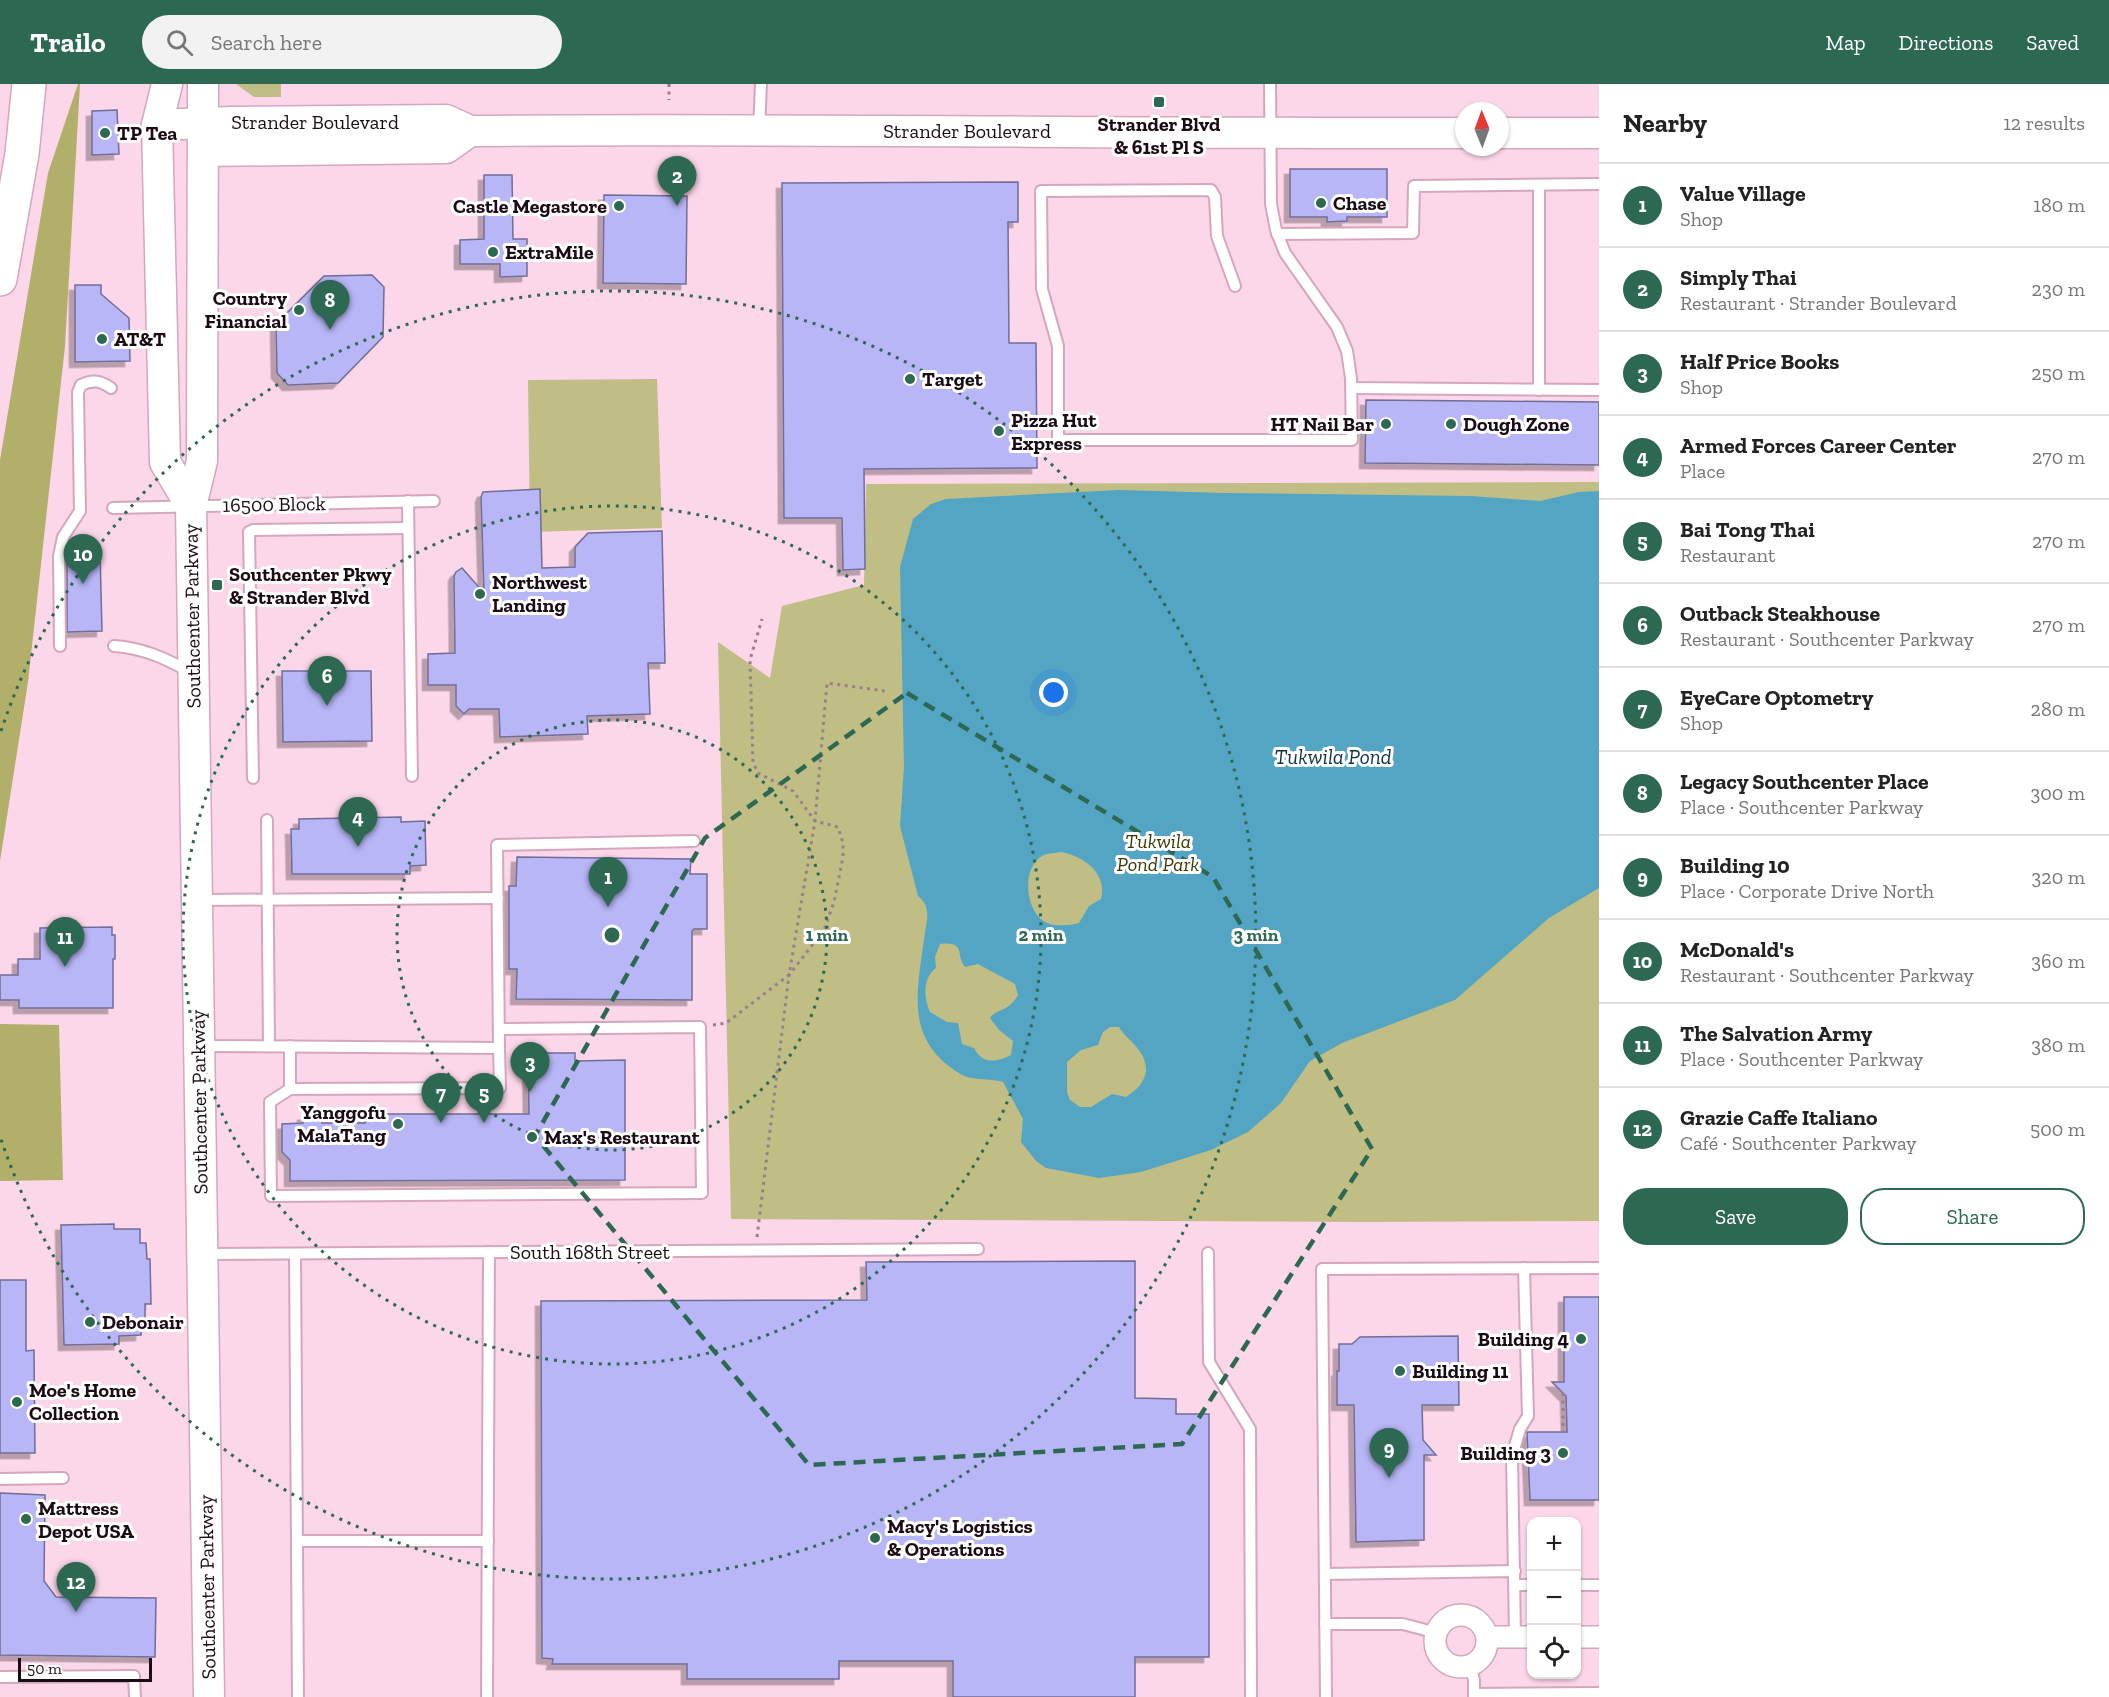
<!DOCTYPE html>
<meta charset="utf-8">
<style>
body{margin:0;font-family:"Zilla Slab",serif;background:#f2f2f2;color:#222}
.controls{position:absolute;right:18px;bottom:18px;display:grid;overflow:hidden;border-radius:12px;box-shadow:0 2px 4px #0004}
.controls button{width:54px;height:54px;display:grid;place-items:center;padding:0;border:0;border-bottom:2px solid #e0e0e0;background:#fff;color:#222;font:30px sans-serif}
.compass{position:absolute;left:1455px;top:18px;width:54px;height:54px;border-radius:50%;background:#fff;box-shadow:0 2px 4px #0004;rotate:359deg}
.scale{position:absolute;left:18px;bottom:15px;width:134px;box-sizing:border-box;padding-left:6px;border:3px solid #1b0b14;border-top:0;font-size:16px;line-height:21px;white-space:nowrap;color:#1b0b14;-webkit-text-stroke:4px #fff;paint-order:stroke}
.you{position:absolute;left:1054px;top:609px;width:21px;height:21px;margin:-15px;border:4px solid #fff;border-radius:50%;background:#1a73e8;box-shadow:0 0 0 9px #1a73e833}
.badge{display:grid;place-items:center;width:39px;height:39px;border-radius:50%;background:#2d6852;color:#fff;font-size:20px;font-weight:700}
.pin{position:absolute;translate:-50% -50px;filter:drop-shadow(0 2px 3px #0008)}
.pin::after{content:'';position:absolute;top:32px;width:21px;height:18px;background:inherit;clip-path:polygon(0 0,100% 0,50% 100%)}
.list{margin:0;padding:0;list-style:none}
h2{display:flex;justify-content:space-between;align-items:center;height:78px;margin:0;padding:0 24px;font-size:26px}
h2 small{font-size:20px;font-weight:400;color:#767676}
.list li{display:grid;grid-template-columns:39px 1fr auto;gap:18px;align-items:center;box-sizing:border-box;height:84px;padding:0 24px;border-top:2px solid #e0e0e0}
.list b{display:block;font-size:22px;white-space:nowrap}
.list p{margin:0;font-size:20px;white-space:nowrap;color:#767676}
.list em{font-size:20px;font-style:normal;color:#767676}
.actions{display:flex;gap:12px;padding:18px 24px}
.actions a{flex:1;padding:14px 0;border:2px solid #2d6852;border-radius:24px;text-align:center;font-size:21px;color:#2d6852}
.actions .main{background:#2d6852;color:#fff}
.icon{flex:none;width:33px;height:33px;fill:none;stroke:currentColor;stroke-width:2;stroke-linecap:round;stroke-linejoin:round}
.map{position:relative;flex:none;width:1599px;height:1613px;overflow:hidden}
header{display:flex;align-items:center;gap:36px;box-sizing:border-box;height:84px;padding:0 30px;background:#2d6852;color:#fff}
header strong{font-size:28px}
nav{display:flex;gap:33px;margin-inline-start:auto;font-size:21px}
.search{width:420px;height:54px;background:#f2f2f2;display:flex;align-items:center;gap:15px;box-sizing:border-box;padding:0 21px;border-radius:33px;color:#767676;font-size:22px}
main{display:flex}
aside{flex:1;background:#fff}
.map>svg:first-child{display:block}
</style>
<header>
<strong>Trailo</strong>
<div class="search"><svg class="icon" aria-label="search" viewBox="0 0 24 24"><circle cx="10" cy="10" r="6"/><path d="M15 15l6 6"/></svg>Search here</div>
<nav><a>Map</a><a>Directions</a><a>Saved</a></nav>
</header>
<main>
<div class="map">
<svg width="1599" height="1613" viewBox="0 0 1599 1613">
<defs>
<filter id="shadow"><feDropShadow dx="-5.5" dy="5.5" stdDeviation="0" flood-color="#0004"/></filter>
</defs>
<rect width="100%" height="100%" fill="#fcd6e9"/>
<g fill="#c0be85">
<path d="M236,0H281V13H254Z"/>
<path d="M657,295L662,444L530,448L528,296Z"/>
<path d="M1599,398V1137L1364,1138L731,1135L718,558L770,594L782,522L864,501L866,400Z"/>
</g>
<g fill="#b2af6a">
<path d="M78,0H80L65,262L28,598L0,777V376L48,89Z"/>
<path d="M0,940L59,941L63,1096L0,1097Z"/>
</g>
<path fill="#54a4c4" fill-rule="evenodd" d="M1119,406L1224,409L1470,412L1540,417L1579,408L1599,407V804L1549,834L1455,916L1342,959L1310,977L1281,1019L1248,1048L1211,1066L1141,1088L1099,1094L1046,1084L1036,1077L1021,1058L1023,1035L1003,998C990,994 973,997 962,991C904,957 917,909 924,855C926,838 933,824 918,812L900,742L904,683L900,483L913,435L931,420L946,415ZM1061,768C1083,772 1108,789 1101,815L1089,822L1079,839C1068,842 1050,843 1042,836C1025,822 1022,784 1042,772C1048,769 1055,769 1061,768ZM940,860C967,857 955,871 965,883L978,880L1015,900L1018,911C1008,929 997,924 990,934L999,946L1013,957L1011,971C998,978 982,981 974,964L962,960L958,939L947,938L930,928C924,915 922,894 936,884L935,873ZM1110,943H1119C1128,958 1147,966 1146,987C1144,1000 1136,1006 1126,1013L1112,1010L1091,1023H1080L1070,1016L1067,1008V978L1081,966L1098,961L1103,948Z"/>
<g fill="#b9b6f7" stroke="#706e96" stroke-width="1.5" filter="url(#shadow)">
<path d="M117,26L119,70L92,71V27Z"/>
<path d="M1290,85H1387V133H1347V137L1327,138V133H1290Z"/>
<path d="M484,91H512L513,155H527V192L500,193V180H460V156L484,155Z"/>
<path d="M1018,98V138H1008L1009,259H1036L1037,384L864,385L865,485L843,486L842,434H784L782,99Z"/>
<path d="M604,111L687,112L686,200L603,199Z"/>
<path d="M372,191L384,203L383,253L338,299L288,301L277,289L276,240L324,192Z"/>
<path d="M75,201H101V210L129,234L130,277L75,278Z"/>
<path d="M1366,316L1599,318V381L1365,379Z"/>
<path d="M540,405L542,484L575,483V463L588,449L662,447L665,579H648L650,630L587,632L588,650L500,653L499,625H469L464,630L456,622V601H428V570L455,569L454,492L456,488L462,484L484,509L481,413L483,408Z"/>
<path d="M100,468L102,547L67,548V469Z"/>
<path d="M282,587H371L372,657L283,658Z"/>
<path d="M401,733V738L425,737L426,781L410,782V790H292L291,745H299V735Z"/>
<path d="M517,773L691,775L690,790H707V845H694L692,847V916L516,915L517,885H509V802H516Z"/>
<path d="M112,843V851H115V875H113V924H19V916H0V891H18V875H40V844Z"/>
<path d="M528,969H575V977L625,976V1096L290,1097V1076L282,1068V1040L303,1039V1031H322V1039H365V1030H529Z"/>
<path d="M114,1140V1145H140V1159H146L147,1175H150L151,1220H145V1239H141V1251L119,1252V1260L64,1261L61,1141Z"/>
<path d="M1135,1177V1314L1176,1315V1330H1209V1573H1135V1613H953V1577H839V1595H687V1580H552L553,1575L542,1574L541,1217L867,1216L866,1178Z"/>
<path d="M0,1196H26V1267L34,1266L35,1369H0Z"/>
<path d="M1564,1213H1599V1416H1530L1527,1348H1567L1566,1312L1552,1298H1564Z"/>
<path d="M1458,1252L1459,1321H1422L1423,1356L1436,1371H1424V1456L1356,1458L1354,1321H1337V1287H1339V1260H1352L1360,1253Z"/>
<path d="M0,1409L45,1411L44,1497L56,1513L156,1514L155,1573L0,1571Z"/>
</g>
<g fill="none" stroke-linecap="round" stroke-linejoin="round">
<g stroke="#d4a7be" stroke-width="14">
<g id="lane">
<path d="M759,45L761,0"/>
<path d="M1277,150L1413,149L1414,102L1599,100"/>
<path d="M1235,202L1217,152L1215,113L1211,106L1041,107L1042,205L1058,262V356H1352L1351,294L1347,267L1337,243L1285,169L1276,146L1271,120L1270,0"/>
<path d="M1352,304L1599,306"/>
<path d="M1539,306V101"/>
<path d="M408,417L412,692"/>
<path d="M113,424L434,417"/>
<path d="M60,562L59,472L63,453L80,427L78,308L81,301C93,295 101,297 111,304"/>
<path d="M114,562C143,564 165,574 190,588"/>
<path d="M253,694L249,448L253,446L408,444"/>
<path d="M267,736L269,962"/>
<path d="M199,816L498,814"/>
<path d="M201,962L499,964L497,761L694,757"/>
<path d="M290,962V1005L500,1004L499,964"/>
<path d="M290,1005L270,1018L271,1112L702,1109L700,943L499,945"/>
<path d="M1208,1169L1209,1278L1250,1345L1251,1613"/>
<path d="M205,1170L978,1165"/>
<path d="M295,1170L298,1613"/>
<path d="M0,1395L63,1394"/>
<path d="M297,1457H488"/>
<path d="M1325,1490L1515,1487"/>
<path d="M1515,1501H1532"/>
<path d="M1576,1501H1599"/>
<path d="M1325,1540H1403L1437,1549"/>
<path d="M1515,1553L1512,1372L1520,1345L1528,1332L1524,1184"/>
<path d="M1470,1581L1474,1596V1613"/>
<path d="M0,1593L134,1592L135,1613"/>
<path d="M1474,1610L1599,1609"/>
<path d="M487,1613L489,1168"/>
<path d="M1326,1613L1322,1185L1599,1184"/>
</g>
</g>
<g stroke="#d4a7be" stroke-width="24">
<g id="street">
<circle cx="1461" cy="1557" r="26"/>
<path d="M1487,1553H1532"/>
<path d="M1576,1553H1599"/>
</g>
</g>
<g stroke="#d4a7be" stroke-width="33">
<g id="secondary">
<path d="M167,0L157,41L165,378L191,422"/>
<path d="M203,0L202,377L191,422L209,1613"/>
<path d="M157,41L232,38L446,36L470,47C801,44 1133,50 1464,49"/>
<path d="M1500,49H1599"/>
<path d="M204,67L446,64L470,47"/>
</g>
</g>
<g stroke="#d4a7be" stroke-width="36">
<path id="highway" d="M0,195L22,70L29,0"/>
</g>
<g stroke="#9b7e8d" stroke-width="3" stroke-dasharray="3 4.5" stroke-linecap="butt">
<path d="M669,0V16"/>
<path d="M713,941L726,939L789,891L815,737L793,707L758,689L753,678L750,576L762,535"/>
<path d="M757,1153L789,891L824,846L834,818L843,773V759L838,743L815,737L827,599L885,607"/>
<path d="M1563,1309V1348"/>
</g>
<use href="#lane" stroke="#fff" stroke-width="10"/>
<use href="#street" stroke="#fff" stroke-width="21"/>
<use href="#secondary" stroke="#fff" stroke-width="30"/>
<use href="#highway" stroke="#fff" stroke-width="33"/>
</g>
<path fill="none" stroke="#2d6852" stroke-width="4.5" stroke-dasharray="12 8" stroke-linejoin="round" d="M907,609L1213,793L1372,1065L1182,1360L809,1381L535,1052L705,754Z"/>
<g fill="none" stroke="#2d6852" stroke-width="3" stroke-dasharray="3 6">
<circle cx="612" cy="851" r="215"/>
<circle cx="612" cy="851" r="429"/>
<path d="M1 647A644 644 0 1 1 1 1055"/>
</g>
<g fill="#2d6852" stroke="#fff" stroke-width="2">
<rect x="1153" y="12" width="12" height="12" rx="3"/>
<circle cx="105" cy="49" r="6"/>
<circle cx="1321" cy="119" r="6"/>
<circle cx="619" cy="122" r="6"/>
<circle cx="493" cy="168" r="6"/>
<circle cx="299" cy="226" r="6"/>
<circle cx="102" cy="255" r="6"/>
<circle cx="910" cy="295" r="6"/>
<circle cx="1386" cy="340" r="6"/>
<circle cx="1451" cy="340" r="6"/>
<circle cx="999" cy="347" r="6"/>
<rect x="211" y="495" width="12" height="12" rx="3"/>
<circle cx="480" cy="510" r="6"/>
<circle cx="398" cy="1040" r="6"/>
<circle cx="532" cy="1053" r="6"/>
<circle cx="90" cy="1238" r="6"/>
<circle cx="1581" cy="1255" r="6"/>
<circle cx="1400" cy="1287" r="6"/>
<circle cx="17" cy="1318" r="6"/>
<circle cx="1563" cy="1369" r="6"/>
<circle cx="26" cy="1435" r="6"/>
<circle cx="875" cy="1454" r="6"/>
</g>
<g text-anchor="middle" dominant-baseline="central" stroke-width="6" stroke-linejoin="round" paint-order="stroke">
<g font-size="20" fill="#1b0b14" stroke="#fff">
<text x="315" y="38">Strander Boulevard</text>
<text x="967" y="47">Strander Boulevard</text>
<text transform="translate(274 420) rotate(-1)">16500 Block</text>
<text transform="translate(192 532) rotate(-91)">Southcenter Parkway</text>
<text transform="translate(199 1018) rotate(-91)">Southcenter Parkway</text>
<text x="590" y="1168">South 168th Street</text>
<text transform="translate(207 1503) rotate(-91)">Southcenter Parkway</text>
</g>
<g font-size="20" font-weight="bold" fill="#1b0b14" stroke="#fff" text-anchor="start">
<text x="1159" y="40" text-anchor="middle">Strander Blvd<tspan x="1159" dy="23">&amp; 61st Pl S</tspan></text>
<text x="117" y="49">TP Tea</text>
<text x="1333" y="119">Chase</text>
<text x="607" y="122" text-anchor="end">Castle Megastore</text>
<text x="505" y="168">ExtraMile</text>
<text x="287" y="214" text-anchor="end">Country<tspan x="287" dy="23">Financial</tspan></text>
<text x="114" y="255">AT&amp;T</text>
<text x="922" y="295">Target</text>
<text x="1011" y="336">Pizza Hut<tspan x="1011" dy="23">Express</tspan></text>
<text x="1374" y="340" text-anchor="end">HT Nail Bar</text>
<text x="1463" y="340">Dough Zone</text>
<text x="229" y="490">Southcenter Pkwy<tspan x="229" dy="23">&amp; Strander Blvd</tspan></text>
<text x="492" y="498">Northwest<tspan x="492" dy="23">Landing</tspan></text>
<text x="386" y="1028" text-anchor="end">Yanggofu<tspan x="386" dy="23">MalaTang</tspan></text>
<text x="544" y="1053">Max's Restaurant</text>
<text x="102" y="1238">Debonair</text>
<text x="1569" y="1255" text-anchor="end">Building 4</text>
<text x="1412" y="1287">Building 11</text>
<text x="29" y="1306">Moe's Home<tspan x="29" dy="23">Collection</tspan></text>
<text x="1551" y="1369" text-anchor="end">Building 3</text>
<text x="38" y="1424">Mattress<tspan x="38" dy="23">Depot USA</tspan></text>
<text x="887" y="1442">Macy's Logistics<tspan x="887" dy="23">&amp; Operations</tspan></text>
</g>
<g font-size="20" font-style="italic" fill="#3b3800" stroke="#fff">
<text x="1158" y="757">Tukwila<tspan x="1158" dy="23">Pond Park</tspan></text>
</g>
<g font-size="21" font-style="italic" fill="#0d3240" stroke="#fff">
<text x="1333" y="672">Tukwila Pond</text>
</g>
</g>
<circle cx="612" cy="851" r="9" fill="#2d6852" stroke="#fff" stroke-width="3"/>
<g font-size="18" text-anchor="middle" font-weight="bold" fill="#2d6852" stroke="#fff" stroke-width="6" stroke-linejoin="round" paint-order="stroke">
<text x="827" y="857">1 min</text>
<text x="1041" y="857">2 min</text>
<text x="1256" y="857">3 min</text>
</g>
</svg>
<div class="controls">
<button>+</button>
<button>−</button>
<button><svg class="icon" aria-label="locate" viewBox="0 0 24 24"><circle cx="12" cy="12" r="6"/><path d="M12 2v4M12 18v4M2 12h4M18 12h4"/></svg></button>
</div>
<svg class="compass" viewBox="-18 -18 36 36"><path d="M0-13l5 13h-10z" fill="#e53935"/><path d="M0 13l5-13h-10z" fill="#767676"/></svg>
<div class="scale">50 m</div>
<div class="you"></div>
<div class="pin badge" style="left:608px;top:823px">1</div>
<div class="pin badge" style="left:677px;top:122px">2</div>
<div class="pin badge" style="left:530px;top:1008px">3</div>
<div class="pin badge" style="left:358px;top:763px">4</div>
<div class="pin badge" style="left:484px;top:1039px">5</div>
<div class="pin badge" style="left:327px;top:622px">6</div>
<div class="pin badge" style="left:441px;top:1039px">7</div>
<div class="pin badge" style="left:330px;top:246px">8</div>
<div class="pin badge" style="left:1389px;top:1394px">9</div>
<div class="pin badge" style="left:83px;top:500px">10</div>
<div class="pin badge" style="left:65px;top:883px">11</div>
<div class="pin badge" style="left:76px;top:1528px">12</div>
</div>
<aside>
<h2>Nearby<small>12 results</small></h2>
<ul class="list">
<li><span class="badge">1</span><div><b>Value Village</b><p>Shop</p></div><em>180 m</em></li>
<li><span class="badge">2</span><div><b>Simply Thai</b><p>Restaurant · Strander Boulevard</p></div><em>230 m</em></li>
<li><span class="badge">3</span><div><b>Half Price Books</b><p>Shop</p></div><em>250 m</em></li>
<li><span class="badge">4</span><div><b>Armed Forces Career Center</b><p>Place</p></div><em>270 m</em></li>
<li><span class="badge">5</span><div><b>Bai Tong Thai</b><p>Restaurant</p></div><em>270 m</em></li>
<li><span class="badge">6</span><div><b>Outback Steakhouse</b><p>Restaurant · Southcenter Parkway</p></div><em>270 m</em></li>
<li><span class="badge">7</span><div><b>EyeCare Optometry</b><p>Shop</p></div><em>280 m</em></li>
<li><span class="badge">8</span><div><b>Legacy Southcenter Place</b><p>Place · Southcenter Parkway</p></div><em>300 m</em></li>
<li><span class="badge">9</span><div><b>Building 10</b><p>Place · Corporate Drive North</p></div><em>320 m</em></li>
<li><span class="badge">10</span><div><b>McDonald's</b><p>Restaurant · Southcenter Parkway</p></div><em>360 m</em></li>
<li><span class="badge">11</span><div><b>The Salvation Army</b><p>Place · Southcenter Parkway</p></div><em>380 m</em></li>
<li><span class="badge">12</span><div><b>Grazie Caffe Italiano</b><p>Café · Southcenter Parkway</p></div><em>500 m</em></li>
</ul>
<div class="actions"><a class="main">Save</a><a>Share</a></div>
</aside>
</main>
